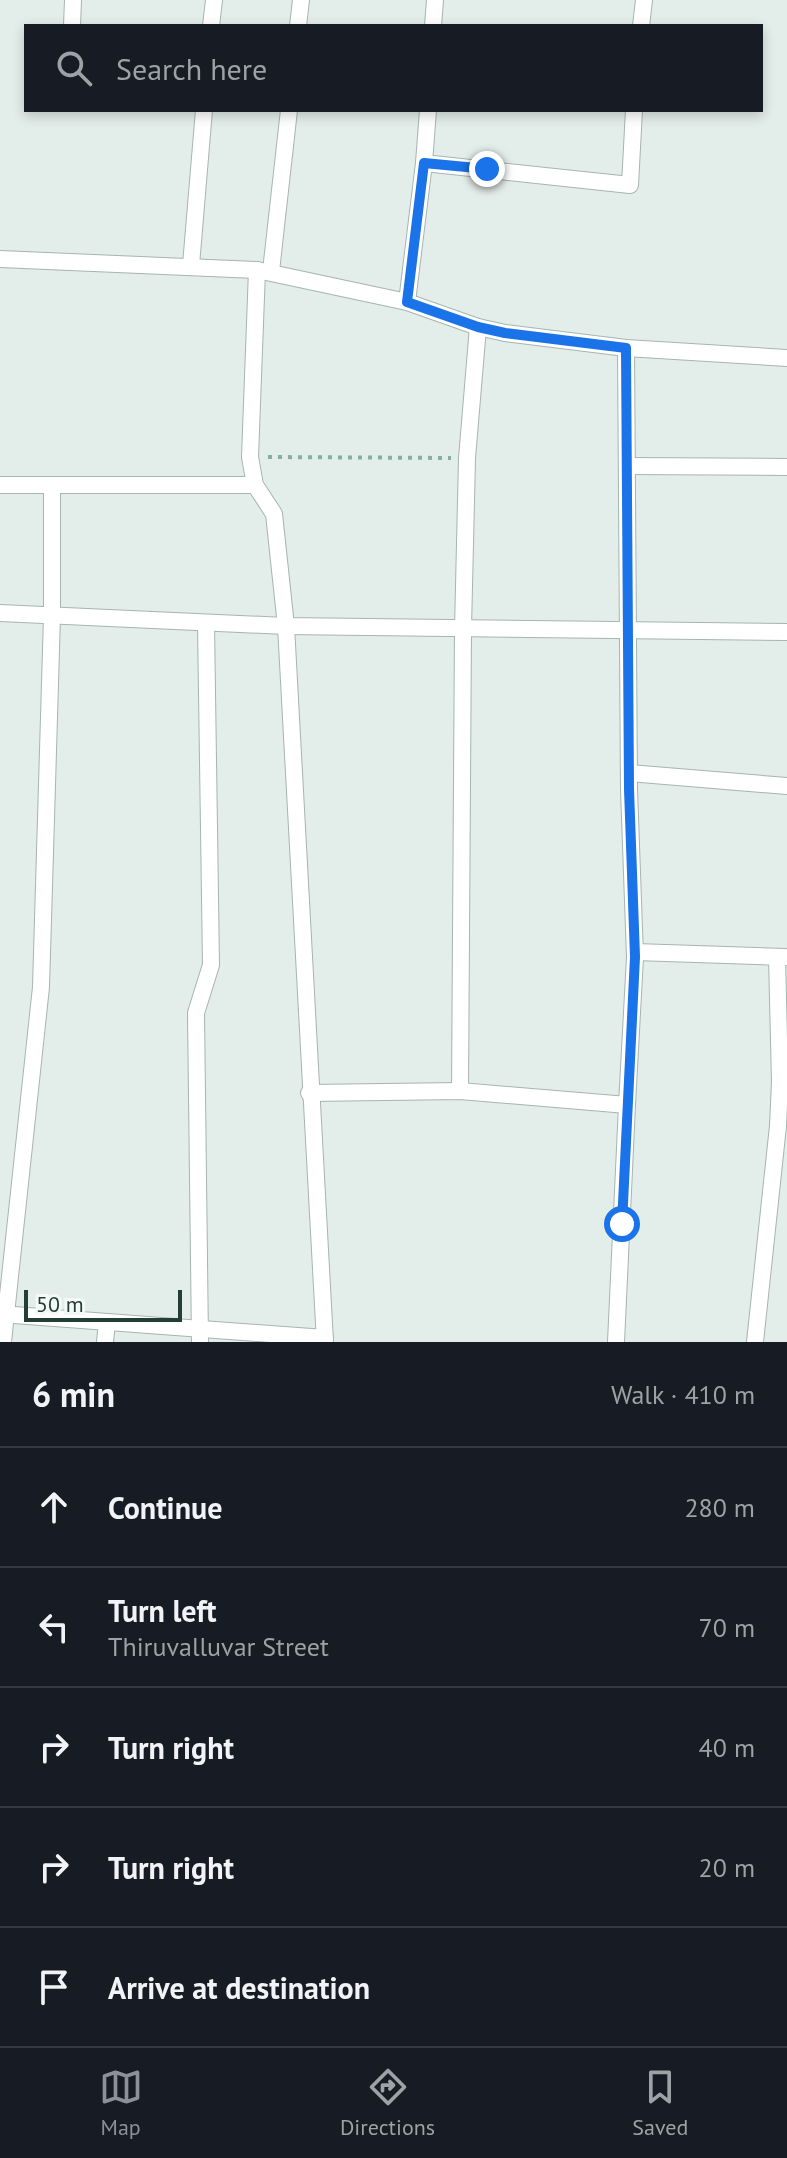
<!DOCTYPE html>
<meta charset="utf-8">
<style>
body{margin:0;font-family:"PT Sans",sans-serif;background:#20242c;color:#f1f3f6}
.scale{position:absolute;left:24px;bottom:20px;width:158px;box-sizing:border-box;padding-left:8px;border:4px solid #233e37;border-top:0;font-size:22px;line-height:28px;white-space:nowrap;color:#233e37;-webkit-text-stroke:6px #f4f9f7;paint-order:stroke}
.stop{position:absolute;width:24px;height:24px;margin:-18px;border:6px solid #1a73e8;border-radius:50%;background:#fff}
.stop.end{background:#1a73e8;border-color:#fff;box-shadow:0 2px 8px #0008}
.list{margin:0;padding:0;list-style:none}
h2{display:flex;justify-content:space-between;align-items:center;height:104px;margin:0;padding:0 32px;font-size:34px}
h2 small{font-size:26px;font-weight:400;color:#9ea1a6}
.list li{display:grid;grid-template-columns:52px 1fr auto;gap:24px;align-items:center;box-sizing:border-box;height:120px;padding:0 32px;border-top:2px solid #363941}
.list b{display:block;font-size:30px;white-space:nowrap}
.list p{margin:0;font-size:26px;white-space:nowrap;color:#9ea1a6}
.list em{font-size:26px;font-style:normal;color:#9ea1a6}
.icon{flex:none;width:44px;height:44px;fill:none;stroke:currentColor;stroke-width:2;stroke-linecap:round;stroke-linejoin:round}
.map{position:relative;flex:none;width:787px;height:1342px;overflow:hidden}
.search{position:absolute;background:#171b24;box-shadow:0 4px 12px #0003;left:24px;right:24px;top:24px;height:88px;display:flex;align-items:center;gap:20px;box-sizing:border-box;padding:0 28px;border-radius:0px;color:#9ea1a6;font-size:30px}
.sheet{height:704px;background:#171b24}
nav{display:flex;justify-content:space-around;align-items:center;box-sizing:border-box;height:112px;border-top:2px solid #363941;background:#171b24;font-size:22px;color:#9ea1a6}
nav a{display:grid;justify-items:center;gap:4px}
nav .on{color:#8c9099}
.map>svg:first-child{display:block}
</style>
<div class="map">
<svg width="787" height="1342" viewBox="0 0 787 1342">
<rect width="100%" height="100%" fill="#e3ede9"/>
<g fill="none" stroke-linecap="round" stroke-linejoin="round">
<g stroke="#a6b5b0" stroke-width="18">
<g id="minor">
<path d="M72,26L73,0"/>
<path d="M211,26L214,0"/>
<path d="M298,26L301,0"/>
<path d="M433,26L435,0"/>
<path d="M641,26L644,0"/>
<path d="M428,110L424,163L630,185L634,110"/>
<path d="M0,259L257,270L407,302L478,327L505,333L626,348L787,358"/>
<path d="M191,265L204,110"/>
<path d="M257,270L250,457L255,485L274,514L286,626L325,1342"/>
<path d="M271,271L289,110"/>
<path d="M407,302L424,163"/>
<path d="M627,466L786,467"/>
<path d="M0,485H255"/>
<path d="M0,613L286,626L787,632"/>
<path d="M629,773L787,786"/>
<path d="M635,952L785,957"/>
<path d="M460,1091L463,629L467,458L478,327"/>
<path d="M309,1093L460,1091L627,1105L635,957L629,789L626,348"/>
<path d="M0,1314L325,1338"/>
<path d="M3,1342L41,987L52,616V485"/>
<path d="M105,1342L107,1323"/>
<path d="M200,1342L196,1013L211,965L206,624"/>
<path d="M616,1342L627,1105"/>
<path d="M755,1342L778,1126L780,1082L777,957"/>
</g>
</g>
<path stroke="#84b0a3" stroke-width="4" stroke-dasharray="4 6" stroke-linecap="butt" d="M268,457L451,458"/>
<use href="#minor" stroke="#fff" stroke-width="16"/>
</g>
<g fill="none" stroke-linecap="round" stroke-linejoin="round">
<path stroke="#1a73e8" stroke-width="10" d="M487,169L424,163L407,302L478,327L505,333L626,348L629,789L635,957L622,1224"/>
</g>
</svg>
<div class="scale">50 m</div>
<div class="stop" style="left:622px;top:1224px"></div>
<div class="stop end" style="left:487px;top:169px"></div>
<div class="search"><svg class="icon" aria-label="search" viewBox="0 0 24 24"><circle cx="10" cy="10" r="6"/><path d="M15 15l6 6"/></svg>Search here</div>
</div>
<section class="sheet">
<h2>6 min<small>Walk · 410 m</small></h2>
<ul class="list">
<li><svg class="icon" aria-label="ahead" viewBox="0 0 24 24"><path d="M12 20V5M6 11l6-6 6 6"/></svg><div><b>Continue</b></div><em>280 m</em></li>
<li><svg class="icon" aria-label="left" viewBox="0 0 24 24"><path d="M17 20v-9H6M10 6l-5 5 5 5"/></svg><div><b>Turn left</b><p>Thiruvalluvar Street</p></div><em>70 m</em></li>
<li><svg class="icon" aria-label="right" viewBox="0 0 24 24"><path d="M7 20v-9h11M14 6l5 5-5 5"/></svg><div><b>Turn right</b></div><em>40 m</em></li>
<li><svg class="icon" aria-label="right" viewBox="0 0 24 24"><path d="M7 20v-9h11M14 6l5 5-5 5"/></svg><div><b>Turn right</b></div><em>20 m</em></li>
<li><svg class="icon" aria-label="arrive" viewBox="0 0 24 24"><path d="M6 21V4h12l-3 4 3 4H6"/></svg><div><b>Arrive at destination</b></div></li>
</ul>
</section>
<nav>
<a class="on"><svg class="icon" aria-label="map" viewBox="0 0 24 24"><path d="M3 6l6-2 6 2 6-2v14l-6 2-6-2-6 2zM9 4v14M15 6v14"/></svg>Map</a>
<a><svg class="icon" aria-label="directions" viewBox="0 0 24 24"><path d="M12 3l9 9-9 9-9-9zM9 14v-3h6M13 9l2 2-2 2"/></svg>Directions</a>
<a><svg class="icon" aria-label="saved" viewBox="0 0 24 24"><path d="M7 4h10v16l-5-4-5 4z"/></svg>Saved</a>
</nav>
